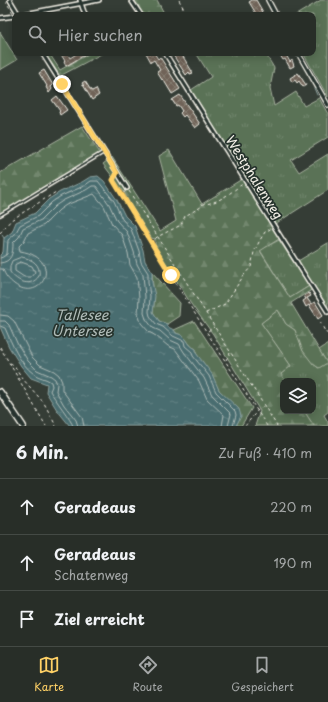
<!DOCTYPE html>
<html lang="de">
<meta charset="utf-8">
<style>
body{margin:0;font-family:"Playpen Sans",sans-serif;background:#343a34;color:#f1f3f6}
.controls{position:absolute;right:12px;bottom:12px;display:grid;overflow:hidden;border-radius:8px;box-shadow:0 2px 10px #0003}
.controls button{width:36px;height:36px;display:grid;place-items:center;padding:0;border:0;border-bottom:1px solid #444a45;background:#282e28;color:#f1f3f6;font:20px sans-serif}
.stop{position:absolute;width:12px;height:12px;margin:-9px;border:3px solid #ffd166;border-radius:50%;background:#fff}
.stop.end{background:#ffd166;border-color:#fff;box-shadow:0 1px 4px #0008}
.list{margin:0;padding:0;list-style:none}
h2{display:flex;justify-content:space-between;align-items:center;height:52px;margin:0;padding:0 16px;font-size:17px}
h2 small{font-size:13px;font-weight:400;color:#a5a8a8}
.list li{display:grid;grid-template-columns:26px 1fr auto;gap:12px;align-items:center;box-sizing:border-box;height:56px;padding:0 16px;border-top:1px solid #444a45}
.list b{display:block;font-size:15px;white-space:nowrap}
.list p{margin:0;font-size:13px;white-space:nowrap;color:#a5a8a8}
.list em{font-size:13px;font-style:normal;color:#a5a8a8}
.icon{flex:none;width:22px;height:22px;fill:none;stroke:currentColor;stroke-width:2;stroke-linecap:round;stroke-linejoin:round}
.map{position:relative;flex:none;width:328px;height:426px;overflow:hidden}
.search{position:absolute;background:#282e28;box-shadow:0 2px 10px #0003;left:12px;right:12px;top:12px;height:44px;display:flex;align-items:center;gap:10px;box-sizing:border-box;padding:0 14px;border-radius:8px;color:#a5a8a8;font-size:15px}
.sheet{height:220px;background:#282e28}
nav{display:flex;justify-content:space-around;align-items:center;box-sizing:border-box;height:56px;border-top:1px solid #444a45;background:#282e28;font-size:11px;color:#a5a8a8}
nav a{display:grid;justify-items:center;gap:2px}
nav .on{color:#ffd166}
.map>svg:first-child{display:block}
</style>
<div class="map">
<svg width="328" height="426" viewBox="0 0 328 426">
<defs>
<pattern id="grass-tufts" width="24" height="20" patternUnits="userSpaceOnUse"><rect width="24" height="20" fill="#5a7256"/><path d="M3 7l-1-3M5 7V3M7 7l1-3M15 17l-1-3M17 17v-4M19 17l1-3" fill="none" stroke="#72876e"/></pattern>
<pattern id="forest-firs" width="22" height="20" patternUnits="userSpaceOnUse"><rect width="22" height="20" fill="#5a7256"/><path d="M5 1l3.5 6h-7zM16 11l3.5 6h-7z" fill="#72876e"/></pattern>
<pattern id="water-ripples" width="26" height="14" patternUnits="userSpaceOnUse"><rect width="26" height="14" fill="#496d70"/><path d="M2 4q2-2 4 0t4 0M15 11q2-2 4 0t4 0" fill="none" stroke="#648284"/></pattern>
<pattern id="building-cross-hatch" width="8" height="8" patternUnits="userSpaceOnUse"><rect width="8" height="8" fill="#6f6458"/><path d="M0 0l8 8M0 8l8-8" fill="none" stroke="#847b70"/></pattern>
</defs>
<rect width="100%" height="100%" fill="#353d36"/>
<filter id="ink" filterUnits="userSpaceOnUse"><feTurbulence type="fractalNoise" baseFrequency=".025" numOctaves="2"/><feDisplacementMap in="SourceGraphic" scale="8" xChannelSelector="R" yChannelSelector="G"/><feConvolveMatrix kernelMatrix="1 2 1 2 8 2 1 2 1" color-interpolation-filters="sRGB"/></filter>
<g filter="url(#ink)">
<g fill="url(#grass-tufts)" stroke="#a7b29f">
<path d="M321,0H328V97L303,53H313V15H296Z"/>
<path d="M196,53H265L274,68L270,88L274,106L296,92L304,106L319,98L328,114V137L291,160L299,172L328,154V190L275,224L191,90L211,77Z"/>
<path d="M279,240L309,286L290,298L260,250Z"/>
<path d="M328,243V309L298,261Z"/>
<path d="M278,310L286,324L295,330L303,351L318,368L327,363L319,350L328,344V412L324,415L328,422V426H314L304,411H313V381H285L281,374L291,366L261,323Z"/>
</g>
<g fill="url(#forest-firs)" stroke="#a7b29f">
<path d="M134,0H157L165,15H143Z"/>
<path d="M45,53H49L60,70L90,53H103L60,76Z"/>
<path d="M82,126L100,153L0,214V173Z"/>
<path d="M169,150L202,204L242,179L279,239L260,251L290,298L311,285L313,289L291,303L327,363L319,368L313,364L303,351L295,330L286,324L278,310L261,323L291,366L281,374L285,381H283V411H304L314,426H255L260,411L213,334L191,304L155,246V239L151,238L129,203L124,192L103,164L112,157L160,231L176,221L159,156Z"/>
<path d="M152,272L180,303L179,316L167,324L159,321L153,312C156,298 152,286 152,272Z"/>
<path d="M194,321L252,408L241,426L236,425L241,416L219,390L196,353V349C185,344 190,337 176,333L174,330Z"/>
</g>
<path fill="#5a7256" stroke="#a7b29f" d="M0,32L17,60L0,70Z"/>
<path fill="url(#water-ripples)" stroke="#8da2a0" d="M98,176L104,181L117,200L125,216L135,226L143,250L145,261L152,272V282L155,296L153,312L159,321L167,324L168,327L174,330L176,333C190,337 185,344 196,349V353L212,374L219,390L239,409L241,416L236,426H70L57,410L46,392L47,384L31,378L21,366L9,347L0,327V255L3,252L4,238L12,232L16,222L35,213L49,199L60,192L82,182L90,177Z"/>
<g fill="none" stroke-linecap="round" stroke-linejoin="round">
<g stroke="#b0bcb8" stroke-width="1">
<path d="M22,257C32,259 41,264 39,276C31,288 17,282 10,272V266L12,261Z"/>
<path d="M0,258L3,257L7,254L8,240L15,234L20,225L38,216L52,202L61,196L84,186L91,181H98L114,201L122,219L131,229L139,251L141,262L148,273V282L150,296L149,312L150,316L156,324L163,327L173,336L184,341L185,346L192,352L193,356L209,376L216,392L235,411L236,415L233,426"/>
<path d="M21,262L32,266L35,272L31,277H24L15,271V265Z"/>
<path d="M0,263C12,262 13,253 13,243L19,237L23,228L41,220L55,206L64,200L86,190L92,186H96L109,204L117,221L127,232L134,252L137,264L143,275L145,297L144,313L146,319L153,328L160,331L170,340L179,344L184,352L204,378L212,395L231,414L228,426"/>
<path d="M0,269H3C5,276 9,280 14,284C42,305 65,258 20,251L19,246L24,241L28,233L44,225L59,210L66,205L94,194L104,206L112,224L122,235L128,253L130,265L137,277L139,298L138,313L141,323L149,332L156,336L168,346L175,349L199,381L207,399L224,415L222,426"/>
<path d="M0,315L8,316L14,321L32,357L40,365L54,371L59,375L62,382V390L82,417L84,426"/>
<path d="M0,321H5L9,325L17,343L28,361L37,370L51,376L55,379L57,384L56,391L64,405L76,420L78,426"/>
<path d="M0,326L5,328C12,344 19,363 34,374C39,378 46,378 51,382L52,386L50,391C54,398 72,421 73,426"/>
</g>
<g stroke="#8da2a0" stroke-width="1">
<path d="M314,88L317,95"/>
<path d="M2,235L4,238"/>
</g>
</g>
<g fill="url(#building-cross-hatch)" stroke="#f4f1e8">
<path d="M252,0H256L263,12H262L263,15H257L249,2Z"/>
<path d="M60,53H67L70,58L78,53H88L66,66L64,62L65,61Z"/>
<path d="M146,53H154L158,59L160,57L180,89L172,94L163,79L162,80L157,72L160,70L154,60L151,62Z"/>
<path d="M176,53H180L182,55L193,73L190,74L189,72L186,75L173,55Z"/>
<path d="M282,53H285L290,62L292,60L294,66L290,68L285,59L283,60L280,55Z"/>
<path d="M44,70L53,85L51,87L52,89L49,93L46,87L47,86L39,73Z"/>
<path d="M298,73L306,85L303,87L299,81L297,83L295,80L292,82L290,78Z"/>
<path d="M85,81L90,89H91L92,91L96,89L99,95L92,100L82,83Z"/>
<path d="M180,95L200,124L195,128L185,115L183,117L180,113L182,111L178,105L176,106L172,100Z"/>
<path d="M57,96L67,110L60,115L59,112L60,111L52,100Z"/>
<path d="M309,293L311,296L307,298L311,304L315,302L323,315L318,319L309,305L306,307L303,301L306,299L304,296Z"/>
</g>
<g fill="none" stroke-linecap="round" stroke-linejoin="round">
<g stroke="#f4f1e8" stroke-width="4.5">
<path id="service" d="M0,215L104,152"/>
</g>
<g stroke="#f4f1e8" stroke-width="6">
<g id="minor">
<path d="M10,0L19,15"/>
<path d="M80,0L85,15"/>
<path d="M131,0L141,15"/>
<path d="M19,15L99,0"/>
<path d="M0,18L15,16"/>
<path d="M42,53L127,188"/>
<path d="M165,53L328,312"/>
</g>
</g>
<g stroke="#f4f1e8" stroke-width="6">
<g id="tertiary">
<path d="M268,0L276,15"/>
<path d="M298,53L328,105"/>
</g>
</g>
<g stroke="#f4f1e8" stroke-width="8">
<path id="trunk" d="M0,392L23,426"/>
</g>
<g stroke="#f4f1e8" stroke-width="1" stroke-dasharray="3 3" stroke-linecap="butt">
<path d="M5,0L13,13"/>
<path d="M179,0L187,15"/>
<path d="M115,176L113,180L122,197"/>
<path d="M126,190L122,197L190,306L267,426"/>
<path d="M129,191L277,426"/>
<path d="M0,233L11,220L56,192"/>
<path d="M151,243L157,237L181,225L185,216L201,207L203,204C218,204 231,192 244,183"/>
<path d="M206,313L225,304L244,275L251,267L254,252L260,240L265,232L272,228"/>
<path d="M320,322L326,333H328"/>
<path d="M208,331L214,327"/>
<path d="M0,347L46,426"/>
<path d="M226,360L230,353"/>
<path d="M10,363L14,365L22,378L44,403L56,426"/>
<path d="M245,426L258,410L264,406"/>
</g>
<use href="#service" stroke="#26332d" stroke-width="1.5"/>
<use href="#minor" stroke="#26332d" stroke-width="3"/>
<use href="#tertiary" stroke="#26332d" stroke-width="3.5"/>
<use href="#trunk" stroke="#26332d" stroke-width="5"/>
</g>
</g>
<g fill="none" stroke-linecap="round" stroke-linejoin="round" filter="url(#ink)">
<path stroke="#ffd166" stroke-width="5" d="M62,84L117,173L113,180L171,275"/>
</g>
<g text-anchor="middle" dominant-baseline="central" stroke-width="3.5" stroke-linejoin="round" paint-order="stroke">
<g font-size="13" fill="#f4f1e8" stroke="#26332d">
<text transform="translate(255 177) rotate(58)">Westphalenweg</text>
</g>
<g font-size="14" font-style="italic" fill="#b0bcb8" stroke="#26332d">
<text x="82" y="314">Tallesee<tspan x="82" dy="16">Untersee</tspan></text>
</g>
</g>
</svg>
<div class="controls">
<button><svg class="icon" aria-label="layers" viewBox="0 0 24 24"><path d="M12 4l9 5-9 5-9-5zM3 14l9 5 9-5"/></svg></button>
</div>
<div class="stop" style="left:171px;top:275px"></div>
<div class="stop end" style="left:62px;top:84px"></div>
<div class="search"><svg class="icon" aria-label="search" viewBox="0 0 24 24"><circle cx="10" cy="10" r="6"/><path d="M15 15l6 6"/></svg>Hier suchen</div>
</div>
<section class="sheet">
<h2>6 Min.<small>Zu Fuß · 410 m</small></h2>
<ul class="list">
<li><svg class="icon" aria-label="ahead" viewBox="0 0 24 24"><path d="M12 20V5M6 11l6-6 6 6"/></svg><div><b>Geradeaus</b></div><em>220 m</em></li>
<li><svg class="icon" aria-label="ahead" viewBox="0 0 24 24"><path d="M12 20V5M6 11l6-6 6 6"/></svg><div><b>Geradeaus</b><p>Schatenweg</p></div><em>190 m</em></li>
<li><svg class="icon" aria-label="arrive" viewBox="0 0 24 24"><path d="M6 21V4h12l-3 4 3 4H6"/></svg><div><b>Ziel erreicht</b></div></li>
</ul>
</section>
<nav>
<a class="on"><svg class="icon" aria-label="map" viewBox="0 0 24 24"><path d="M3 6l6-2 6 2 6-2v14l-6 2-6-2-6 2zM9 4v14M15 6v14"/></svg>Karte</a>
<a><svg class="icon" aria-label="directions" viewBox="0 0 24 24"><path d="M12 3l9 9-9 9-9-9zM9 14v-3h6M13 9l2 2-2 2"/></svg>Route</a>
<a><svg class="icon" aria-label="saved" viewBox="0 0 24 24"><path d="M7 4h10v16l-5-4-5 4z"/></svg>Gespeichert</a>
</nav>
